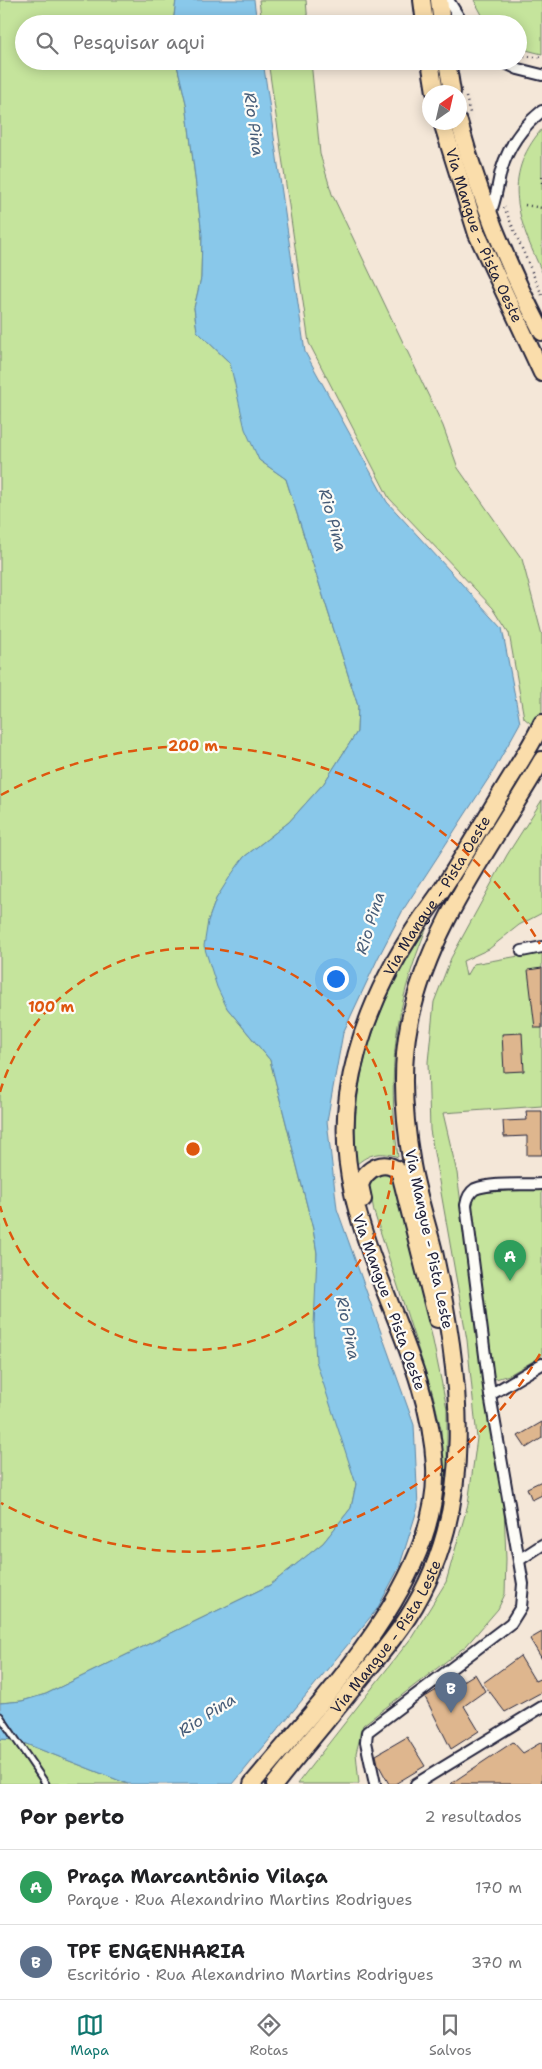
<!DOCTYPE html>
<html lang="pt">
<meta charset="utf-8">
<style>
body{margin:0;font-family:"Shantell Sans",sans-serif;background:#f6f6f6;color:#202124}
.compass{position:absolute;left:422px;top:85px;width:45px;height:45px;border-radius:50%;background:#fff;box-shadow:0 2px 12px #0003;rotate:34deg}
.you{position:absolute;left:335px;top:978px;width:18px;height:18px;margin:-12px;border:4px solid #fff;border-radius:50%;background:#1a73e8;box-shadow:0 0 0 8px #1a73e833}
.badge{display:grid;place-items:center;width:32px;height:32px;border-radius:50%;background:#0f766e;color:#fff;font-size:16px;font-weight:700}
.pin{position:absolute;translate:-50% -41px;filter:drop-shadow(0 1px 2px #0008)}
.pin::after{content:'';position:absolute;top:26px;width:18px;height:15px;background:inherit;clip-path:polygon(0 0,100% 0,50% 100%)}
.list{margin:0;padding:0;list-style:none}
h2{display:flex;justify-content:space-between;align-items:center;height:65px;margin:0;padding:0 20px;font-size:21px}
h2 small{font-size:16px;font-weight:400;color:#757577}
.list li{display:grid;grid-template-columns:32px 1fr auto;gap:15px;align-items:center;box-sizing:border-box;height:75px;padding:0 20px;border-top:1px solid #e0e0e0}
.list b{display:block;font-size:19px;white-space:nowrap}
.list p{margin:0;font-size:16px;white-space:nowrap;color:#757577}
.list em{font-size:16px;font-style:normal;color:#757577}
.icon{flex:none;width:28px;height:28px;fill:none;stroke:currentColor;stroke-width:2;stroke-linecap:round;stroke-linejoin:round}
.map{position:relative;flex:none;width:542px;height:1784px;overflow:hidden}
.search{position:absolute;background:#fff;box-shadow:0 2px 12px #0003;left:15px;right:15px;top:15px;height:55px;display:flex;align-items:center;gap:12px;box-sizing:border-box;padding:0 18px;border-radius:28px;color:#757577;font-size:19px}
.sheet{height:215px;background:#fff}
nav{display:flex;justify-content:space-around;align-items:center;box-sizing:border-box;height:70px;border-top:1px solid #e0e0e0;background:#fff;font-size:14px;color:#757577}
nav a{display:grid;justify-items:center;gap:2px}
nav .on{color:#0f766e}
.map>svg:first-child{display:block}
</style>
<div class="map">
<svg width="542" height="1784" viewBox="0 0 542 1784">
<rect width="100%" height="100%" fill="#f4e7d8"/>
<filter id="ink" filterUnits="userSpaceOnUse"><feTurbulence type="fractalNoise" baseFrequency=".02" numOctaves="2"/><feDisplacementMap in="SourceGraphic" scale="10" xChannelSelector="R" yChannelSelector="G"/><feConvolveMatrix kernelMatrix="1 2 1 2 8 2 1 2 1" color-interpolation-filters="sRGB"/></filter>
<g filter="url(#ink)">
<g fill="#c5e49c" stroke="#74836c">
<path d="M0,0H176L173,24H24V61H176L186,103L202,235L201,278L194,308L197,331L230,363L259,460L286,479L358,706L357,732L324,783L289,822L244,857L216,899L208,921L227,1008L270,1060L313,1229L317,1253V1288L350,1464L356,1484L351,1508L323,1543L270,1585L46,1694L22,1701L0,1703Z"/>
<path d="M259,0H306L308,24H262Z"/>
<path d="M474,0H542V54L518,48V24H487Z"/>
<path d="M268,61H311L320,154L332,194L443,426L458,468L522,559L542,635V733L524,718L509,633L493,608L389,498L309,343Z"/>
<path d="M542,129V272C519,221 500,178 542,129Z"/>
<path d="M542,800V913L519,925L489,949L463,961L466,976L473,964L542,952V1106L443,1113L457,1173L487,1405L504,1507L506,1559L505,1594L498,1609L466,1646L363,1725L356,1753L359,1784H297L412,1637L446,1582L468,1504L477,1438L467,1340L430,1130L428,1062L434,1002L451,958L507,855Z"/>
<path d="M427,927C394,1008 387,1070 398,1157C382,1151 369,1153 356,1165C349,1073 378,1003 427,927Z"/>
<path d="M377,1175C387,1174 390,1175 394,1184L432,1336L447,1409V1471L440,1515L432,1540L444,1486L441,1429L433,1395L374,1212L369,1182Z"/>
<path d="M542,1189V1356L509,1375L496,1379L490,1377L471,1206L473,1195L478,1192Z"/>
<path d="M0,1739L16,1740L128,1784H0Z"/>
</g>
<g fill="#89c8ea" stroke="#6086a4">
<path d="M176,0H254L257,24H173Z"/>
<path d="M176,61H263L305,352L387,502L502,628L520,723L494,770L403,910L378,958L343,1033L327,1121L337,1209L414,1425L418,1507L399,1568L377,1609L233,1784H128L16,1740L0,1739V1703L22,1701L46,1694L270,1585L323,1543L351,1508L356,1484L316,1361L314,1326L317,1253L313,1229L270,1060L227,1008L217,987L204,946L208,921L216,899L231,875L244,857L289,822L324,783L357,732L358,706L286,479L259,460L245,429L230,363L197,331L194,308L201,278L202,235L186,103Z"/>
</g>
<g fill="#deb68e" stroke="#22223b">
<path d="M542,968V1028H535L528,970Z"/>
<path d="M522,1033L524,1071L504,1072L502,1034Z"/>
<path d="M526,1111H542V1155H527V1136L504,1137L503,1121L527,1120Z"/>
<path d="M542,1422V1438L526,1448L518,1436Z"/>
<path d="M542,1481V1495L532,1500L527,1488Z"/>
<path d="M542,1632V1659L530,1639Z"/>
<path d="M520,1656L535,1681L542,1678V1692L505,1712L483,1683Z"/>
<path d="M475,1674L485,1691L464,1706L479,1731L451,1749L425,1697L448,1683L452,1688Z"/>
<path d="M407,1737L425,1766L395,1784H389L378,1764L376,1755Z"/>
<path d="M513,1742L523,1753L542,1742V1784H450Z"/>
</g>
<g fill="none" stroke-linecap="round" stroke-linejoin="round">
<g stroke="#22223b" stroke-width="9">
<path id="service" d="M0,1716L46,1784"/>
</g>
<g stroke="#22223b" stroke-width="14">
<g id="minor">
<path d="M448,0L463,24"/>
<path d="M501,61L518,69L542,75"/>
<path d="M489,216C496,201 497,187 501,171C508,147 523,126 542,111"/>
<path d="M522,951L542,947"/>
<path d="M490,1395L542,1364"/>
<path d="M519,1560L542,1545"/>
<path d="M375,1784L366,1742L367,1732L511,1623L521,1607L523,1584L490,1395L466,1205C467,1199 469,1193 475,1189C492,1182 524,1185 542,1184"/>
<path d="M416,1784L542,1707"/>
</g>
</g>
<g stroke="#22223b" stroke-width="20">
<g id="primary">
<path d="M422,0L425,24"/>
<path d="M439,0L442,24"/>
<path d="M430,61L435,92"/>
<path d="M447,61L452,92"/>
<path id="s1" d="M442,122L477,234L542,373"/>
<path d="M459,122C479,196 507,265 542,332"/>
<path d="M363,1199L360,1185C366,1168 386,1157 400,1173L437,1319"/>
<path id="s2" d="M252,1784C320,1702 440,1580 435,1467C432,1405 407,1347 385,1291C360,1228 338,1163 348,1095C357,1034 383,976 417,925C424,914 433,903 441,891C463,858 482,824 503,790C516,768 531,747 542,723"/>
<path id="s3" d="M275,1784C302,1750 330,1717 357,1683C374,1662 393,1640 408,1617C480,1506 460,1373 434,1252C427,1223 417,1194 412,1165C404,1119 400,1070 409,1025C428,927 493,845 542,760"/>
</g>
</g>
<g stroke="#22223b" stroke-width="2.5" stroke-dasharray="1 4" stroke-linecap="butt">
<path d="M519,55L542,58"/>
<path d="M466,97L470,113"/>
<path d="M542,177V187"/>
<path d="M525,205L542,208"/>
<path d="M504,207L542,295"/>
</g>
<use href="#service" stroke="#fdfcf7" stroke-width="5"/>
<use href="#minor" stroke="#fdfcf7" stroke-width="10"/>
<use href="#primary" stroke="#faddab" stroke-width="16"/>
</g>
</g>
<g fill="none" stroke="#de560e" stroke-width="2.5" stroke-dasharray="9 6">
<path d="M0 1092A201 201 0 1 1 0 1206"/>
<path d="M540 1354A403 403 0 0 1 1 1503M1 795A403 403 0 0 1 540 944"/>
</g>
<g text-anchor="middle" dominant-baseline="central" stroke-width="4.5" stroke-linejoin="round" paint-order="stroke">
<g font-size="15" fill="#22223b" stroke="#fdfcf7">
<text stroke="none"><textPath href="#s1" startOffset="121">Via Mangue - Pista Oeste</textPath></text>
<text stroke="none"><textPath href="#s2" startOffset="980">Via Mangue - Pista Oeste</textPath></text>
<text transform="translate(429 1239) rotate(78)">Via Mangue - Pista Leste</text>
<text transform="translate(389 1302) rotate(70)">Via Mangue - Pista Oeste</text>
<text stroke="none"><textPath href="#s3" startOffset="185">Via Mangue - Pista Leste</textPath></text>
</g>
<g font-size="16" font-style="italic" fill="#465c78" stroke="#fdfcf7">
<text transform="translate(254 124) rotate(82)">Rio Pina</text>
<text transform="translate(333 520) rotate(74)">Rio Pina</text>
<text transform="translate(370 923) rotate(-73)">Rio Pina</text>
<text transform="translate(348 1328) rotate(78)">Rio Pina</text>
<text transform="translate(207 1715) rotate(-33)">Rio Pina</text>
</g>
</g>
<circle cx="193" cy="1149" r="8" fill="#de560e" stroke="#fdfcf7" stroke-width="2.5"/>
<g font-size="15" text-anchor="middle" font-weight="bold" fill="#de560e" stroke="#fdfcf7" stroke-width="4.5" stroke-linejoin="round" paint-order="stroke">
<text x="193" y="751">200 m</text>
<text x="51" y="1012">100 m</text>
</g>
</svg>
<svg class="compass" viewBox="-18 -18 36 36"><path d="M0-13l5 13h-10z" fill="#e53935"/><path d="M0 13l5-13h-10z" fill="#757577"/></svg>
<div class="you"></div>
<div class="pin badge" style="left:510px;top:1281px;background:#2e9e5b">A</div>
<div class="pin badge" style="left:451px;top:1713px;background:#5c6f8a">B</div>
<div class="search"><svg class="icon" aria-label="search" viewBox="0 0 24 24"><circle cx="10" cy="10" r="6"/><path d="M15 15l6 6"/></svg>Pesquisar aqui</div>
</div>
<section class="sheet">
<h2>Por perto<small>2 resultados</small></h2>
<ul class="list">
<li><span class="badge" style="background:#2e9e5b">A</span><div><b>Praça Marcantônio Vilaça</b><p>Parque · Rua Alexandrino Martins Rodrigues</p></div><em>170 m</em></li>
<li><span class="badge" style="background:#5c6f8a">B</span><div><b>TPF ENGENHARIA</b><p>Escritório · Rua Alexandrino Martins Rodrigues</p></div><em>370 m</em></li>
</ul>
</section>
<nav>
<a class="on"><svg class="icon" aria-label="map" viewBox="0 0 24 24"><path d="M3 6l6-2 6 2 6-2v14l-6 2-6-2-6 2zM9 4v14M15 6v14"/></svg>Mapa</a>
<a><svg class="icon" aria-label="directions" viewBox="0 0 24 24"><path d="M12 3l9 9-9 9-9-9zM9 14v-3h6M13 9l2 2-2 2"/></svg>Rotas</a>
<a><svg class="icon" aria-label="saved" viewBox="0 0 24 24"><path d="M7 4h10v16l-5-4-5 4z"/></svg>Salvos</a>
</nav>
